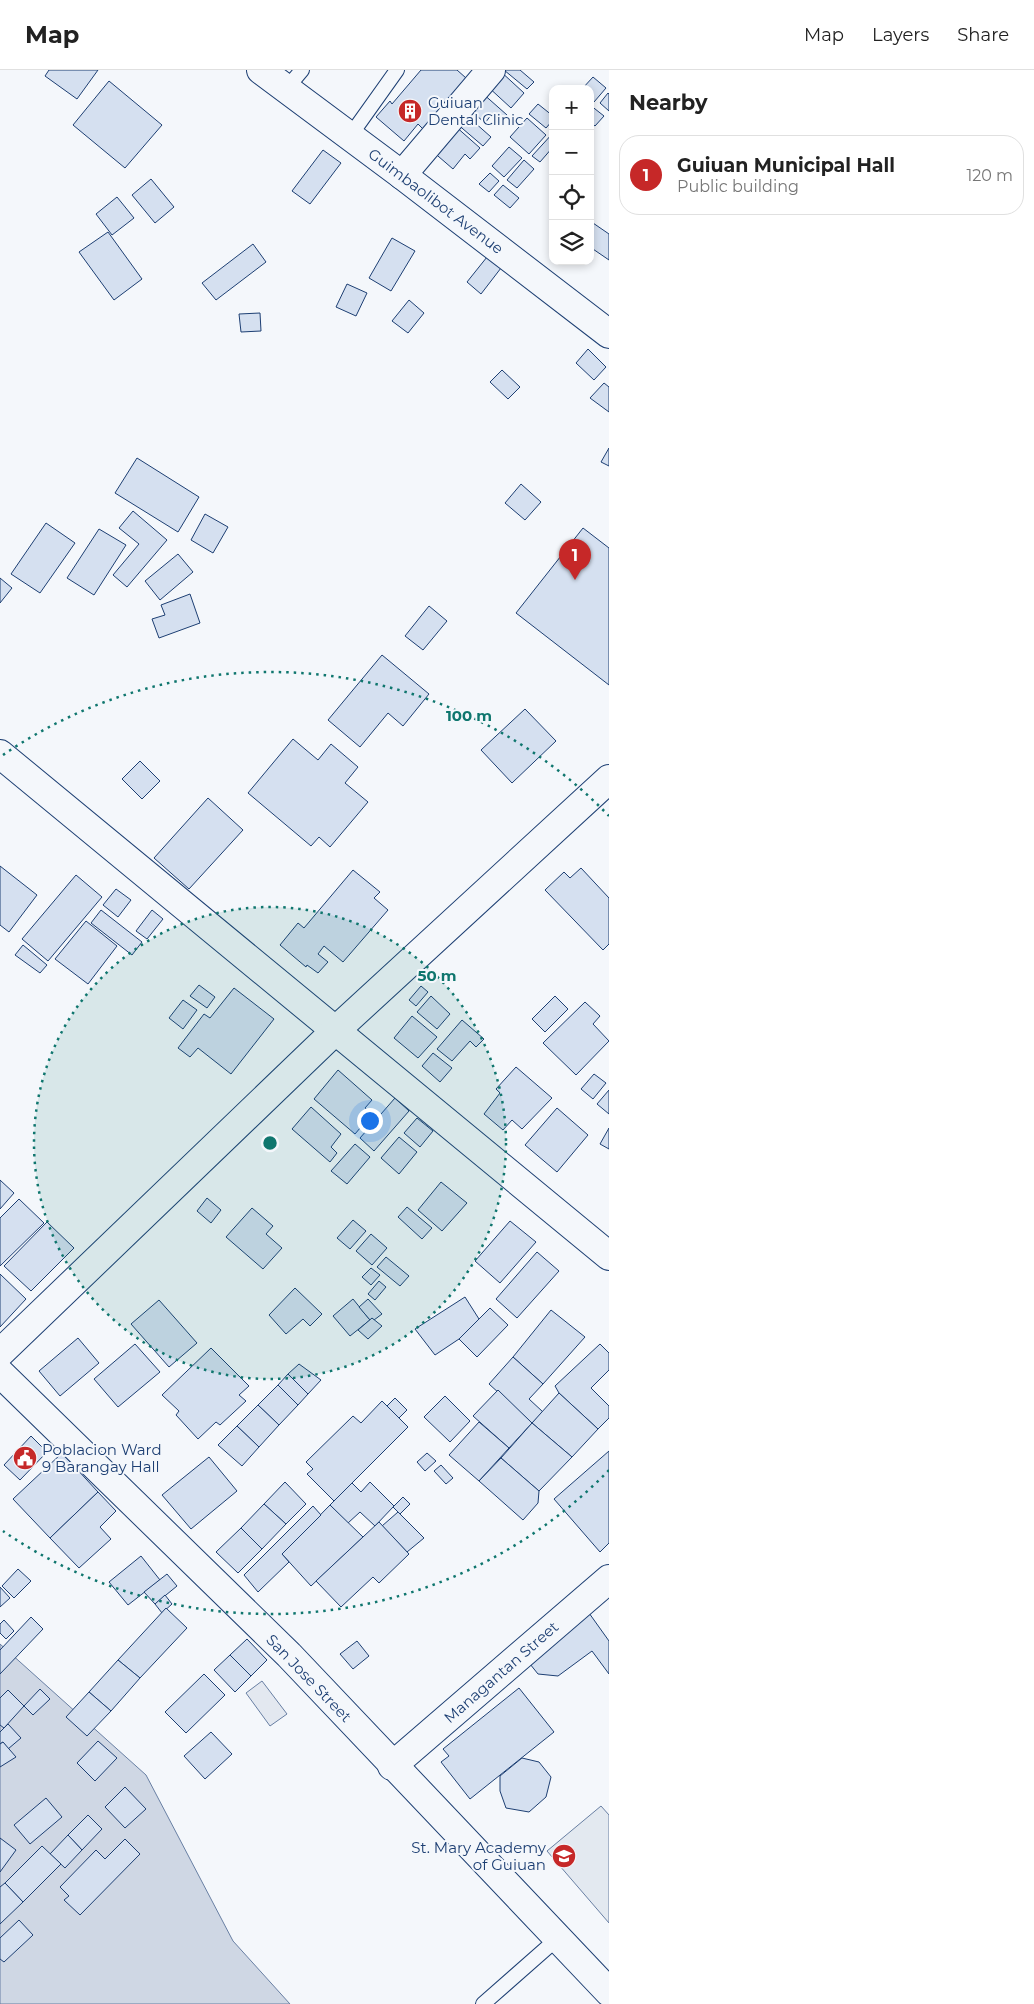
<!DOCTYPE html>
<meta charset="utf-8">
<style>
body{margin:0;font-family:Montserrat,sans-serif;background:#f6f6f6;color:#222}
.controls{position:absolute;right:15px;top:15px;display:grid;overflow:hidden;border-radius:10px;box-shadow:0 2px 8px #0003}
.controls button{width:45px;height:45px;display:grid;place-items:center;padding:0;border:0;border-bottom:1px solid #e0e0e0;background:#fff;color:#222;font:25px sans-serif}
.you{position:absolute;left:369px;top:1050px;width:18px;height:18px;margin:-12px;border:4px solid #fff;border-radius:50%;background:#1a73e8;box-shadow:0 0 0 8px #1a73e833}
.badge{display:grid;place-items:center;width:32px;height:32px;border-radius:50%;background:#c62828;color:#fff;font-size:16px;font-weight:700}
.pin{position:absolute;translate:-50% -41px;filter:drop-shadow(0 1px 2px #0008)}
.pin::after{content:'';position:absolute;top:26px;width:18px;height:15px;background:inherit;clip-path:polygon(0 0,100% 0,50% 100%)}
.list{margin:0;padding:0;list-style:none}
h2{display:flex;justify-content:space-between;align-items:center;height:65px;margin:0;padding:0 20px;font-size:21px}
h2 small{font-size:16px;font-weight:400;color:#767676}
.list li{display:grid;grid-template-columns:32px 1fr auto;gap:15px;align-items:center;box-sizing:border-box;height:80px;margin:0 10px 10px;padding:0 10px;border:1px solid #e0e0e0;border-radius:20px}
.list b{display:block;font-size:19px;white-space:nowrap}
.list p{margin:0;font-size:16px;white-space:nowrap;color:#767676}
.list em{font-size:16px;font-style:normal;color:#767676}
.icon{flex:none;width:28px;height:28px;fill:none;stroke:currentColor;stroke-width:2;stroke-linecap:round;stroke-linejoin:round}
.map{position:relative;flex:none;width:609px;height:1934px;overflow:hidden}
header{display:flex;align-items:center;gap:30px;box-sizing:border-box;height:70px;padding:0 25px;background:#fff;border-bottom:1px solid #e0e0e0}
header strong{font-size:24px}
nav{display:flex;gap:28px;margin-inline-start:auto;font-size:18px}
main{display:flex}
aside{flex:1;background:#fff}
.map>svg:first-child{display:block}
</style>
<header>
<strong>Map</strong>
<nav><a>Map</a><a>Layers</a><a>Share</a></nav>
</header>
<main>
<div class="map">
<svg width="609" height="1934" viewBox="0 0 609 1934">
<rect width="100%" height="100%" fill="#f4f7fb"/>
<path fill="#e3e9f0" stroke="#687fa3" d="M601,1736L609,1745V1853L547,1781Z"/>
<path fill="#e3e8f0" stroke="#687fa3" d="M262,1611L287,1644L270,1656L246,1623Z"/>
<path fill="#cfd7e4" stroke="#687fa3" d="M0,1574L146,1705L233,1871L290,1934H0Z"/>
<g fill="#d5e0f0" stroke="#1d3f73">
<path d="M49,0H98L77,29L45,6Z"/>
<path d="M421,0H457L466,8L423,59L418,54L404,71L376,47L390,31L392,34Z"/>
<path d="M499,0L524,23L511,38L486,15Z"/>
<path d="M504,0H520L534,12L527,19Z"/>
<path d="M593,7L606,18L594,32L590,29V19H582Z"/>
<path d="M109,11L162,55L125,98L73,55Z"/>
<path d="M481,22L507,45L501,52L492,44L485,53L468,38Z"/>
<path d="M608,23L609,24V41L600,33Z"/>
<path d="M538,34L553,46V50L546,58L529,44Z"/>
<path d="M590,35L604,46L595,56L590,52Z"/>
<path d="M465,44L491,67L483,76L456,53Z"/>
<path d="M527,48L546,65L529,84L510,67Z"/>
<path d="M454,55L480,78L470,89L465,84L453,99L431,80Z"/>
<path d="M553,63V77L540,92L532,86Z"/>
<path d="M509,77L522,88L504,107L492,96Z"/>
<path d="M323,80L341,93L310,134L292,121Z"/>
<path d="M524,90L534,99L517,118L507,110Z"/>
<path d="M490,103L499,111L489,122L479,114Z"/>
<path d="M151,109L174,137L155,153L132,125Z"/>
<path d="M503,115L519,128L510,138L494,125Z"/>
<path d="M117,127L134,148L112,165L96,144Z"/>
<path d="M593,153L609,164V190L590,177V170L593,165L590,163V157Z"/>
<path d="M108,162L142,209L114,230L79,182Z"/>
<path d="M392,168L415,181L391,221L369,208Z"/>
<path d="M253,174L266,192L216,230L202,213Z"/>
<path d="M487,187L501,198L481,224L467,212Z"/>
<path d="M347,214L367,223L356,246L336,237Z"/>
<path d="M409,230L424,243L408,263L392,251Z"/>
<path d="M260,243L261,261L241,262L239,244Z"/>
<path d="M588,279L606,297L594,310L576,293Z"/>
<path d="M502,300L520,317L508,329L490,312Z"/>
<path d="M604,313L609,317V342L590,328Z"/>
<path d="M609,378V396L601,392Z"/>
<path d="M137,388L199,427L178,462L115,423Z"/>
<path d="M521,414L541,432L525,450L505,433Z"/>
<path d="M133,441L167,470L127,517L113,505L139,474L119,458Z"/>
<path d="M205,444L228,457L213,483L191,470Z"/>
<path d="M46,453L75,473L40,523L11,504Z"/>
<path d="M583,458L609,478V615L516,543Z"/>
<path d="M99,459L126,475L94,525L67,508Z"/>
<path d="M178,484L193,502L160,530L145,511Z"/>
<path d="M0,508L12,518L0,533Z"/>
<path d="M190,524L200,553L159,568L152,549L165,545L161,535Z"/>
<path d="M429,536L447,551L423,580L405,566Z"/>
<path d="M382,585L429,624L403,656L388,643L360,677L328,650Z"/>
<path d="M525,639L556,671L512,713L481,680Z"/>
<path d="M293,669L318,690L331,674L358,697L345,713L368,732L330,777L319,767L311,776L248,723Z"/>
<path d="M140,691L160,711L142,729L122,709Z"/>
<path d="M208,728L243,760L189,819L154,788Z"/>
<path d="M0,796L37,825L9,862L0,855Z"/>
<path d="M581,798L609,828V874L603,880L545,820L564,802L570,808Z"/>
<path d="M353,800L380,822L374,828L388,840L343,892L324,876L318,884L328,892L318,903L307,895L306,897L280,875L298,853L304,858Z"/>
<path d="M76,805L102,827L48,891L22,869Z"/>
<path d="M116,819L131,830L118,847L103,835Z"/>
<path d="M101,840L142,872L132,885L91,853Z"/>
<path d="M152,840L163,849L147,869L136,861Z"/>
<path d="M86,851L117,876L88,914L55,889Z"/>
<path d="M23,875L47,895L40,903L15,885Z"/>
<path d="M199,915L215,927L207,938L190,926Z"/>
<path d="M421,916L428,922L416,936L409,930Z"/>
<path d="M234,918L274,949L231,1004L198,978L190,987L178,978L204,944L210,948Z"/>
<path d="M431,926L450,944L437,959L417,942Z"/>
<path d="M555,926L568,939L545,962L532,949Z"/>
<path d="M183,930L197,940L183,959L169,948Z"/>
<path d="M585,932L600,946L593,954L609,971L576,1005L543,973Z"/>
<path d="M412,946L437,967L418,988L394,968Z"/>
<path d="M462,950L484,969L476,977L470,971L452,991L437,979Z"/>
<path d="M433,983L452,998L440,1012L422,996Z"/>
<path d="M516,997L552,1028L522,1059L512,1050L503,1060L484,1044L500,1023L496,1019Z"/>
<path d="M338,1000L372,1030L365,1038L372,1044L355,1064L314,1029Z"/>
<path d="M594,1004L606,1013L593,1029L581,1019Z"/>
<path d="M609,1020V1044L597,1034Z"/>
<path d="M395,1028L409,1041L374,1081L360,1068Z"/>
<path d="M311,1037L341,1064L331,1077L337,1083L330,1092L292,1059Z"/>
<path d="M557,1038L588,1065L557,1102L525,1075Z"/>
<path d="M417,1048L433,1061L420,1077L404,1063Z"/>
<path d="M609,1058V1079L600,1074Z"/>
<path d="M399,1067L417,1082L399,1104L381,1088Z"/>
<path d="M355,1074L370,1087L347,1114L331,1101Z"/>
<path d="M0,1110L14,1123L0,1139Z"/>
<path d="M441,1112L467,1133L442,1161L418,1140Z"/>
<path d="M207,1128L221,1140L211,1153L197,1141Z"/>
<path d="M19,1129L44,1153L0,1196V1148Z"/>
<path d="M407,1137L432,1158L422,1169L398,1147Z"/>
<path d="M252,1138L273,1156L266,1164L282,1178L263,1199L226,1167Z"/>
<path d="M353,1150L366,1161L350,1179L337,1168Z"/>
<path d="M510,1151L536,1172L500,1213L475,1191Z"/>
<path d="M47,1152L74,1178L31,1221L4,1196Z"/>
<path d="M371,1164L387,1178L372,1195L356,1181Z"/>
<path d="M537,1182L559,1201L517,1248L496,1229Z"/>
<path d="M386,1187L409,1206L400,1216L377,1197Z"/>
<path d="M371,1198L380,1205L371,1215L362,1207Z"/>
<path d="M0,1204L26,1229L0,1257Z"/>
<path d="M379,1211L386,1217L375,1230L368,1224Z"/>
<path d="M295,1218L322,1244L310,1256L303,1249L286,1264L269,1245Z"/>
<path d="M465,1227L479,1249L459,1269L435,1285L415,1259Z"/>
<path d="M353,1229L370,1250L350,1266L333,1246Z"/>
<path d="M368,1229L382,1244L374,1250L372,1248L370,1250L359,1237Z"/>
<path d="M159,1230L197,1273L169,1297L131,1254Z"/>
<path d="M490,1238L508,1255L477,1287L459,1269Z"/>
<path d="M551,1240L585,1267L543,1314L513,1287Z"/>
<path d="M372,1248L382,1256L368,1269L358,1260Z"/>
<path d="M78,1268L99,1293L60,1326L39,1301Z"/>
<path d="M135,1274L160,1302L118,1337L94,1309Z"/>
<path d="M600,1274L609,1283V1300L591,1318L609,1336V1348L598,1359L559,1323L555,1316Z"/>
<path d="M211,1278L249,1316L239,1325L246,1331L220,1355L216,1352L198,1369L176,1345L179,1341L162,1325Z"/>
<path d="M513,1287L543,1314L529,1329L543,1342L532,1353L489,1314Z"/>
<path d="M299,1294L321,1310L308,1324L288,1304Z"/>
<path d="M288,1304L308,1324L298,1335L278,1315Z"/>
<path d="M278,1315L298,1335L279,1355L258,1335Z"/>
<path d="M498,1320L532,1353L509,1378L473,1346Z"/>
<path d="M559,1323L598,1359L572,1387L532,1353Z"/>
<path d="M445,1326L470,1351L450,1372L424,1347Z"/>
<path d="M395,1328L407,1340L399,1348L387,1336Z"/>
<path d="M382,1331L408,1357L334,1431L307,1404L313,1399L306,1392L353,1346L361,1353Z"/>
<path d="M258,1335L279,1355L259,1377L237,1356Z"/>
<path d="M479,1352L509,1378L479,1411L449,1385Z"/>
<path d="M532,1353L572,1387L539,1421L501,1388Z"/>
<path d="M237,1356L259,1377L242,1396L218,1375Z"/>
<path d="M31,1366L47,1382L20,1410L4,1395Z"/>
<path d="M609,1381V1473L600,1482L554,1429Z"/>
<path d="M62,1383L98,1422L50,1468L13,1429Z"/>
<path d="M427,1383L436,1391L425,1401L417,1392Z"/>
<path d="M209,1387L237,1421L191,1459L162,1425Z"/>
<path d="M501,1388L539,1421L538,1433L523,1450L479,1411Z"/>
<path d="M441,1395L453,1408L446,1414L434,1401Z"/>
<path d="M285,1412L306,1434L286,1454L264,1434Z"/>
<path d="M370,1412L394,1436L375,1456L360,1442L348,1453L330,1435L352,1413L361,1422Z"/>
<path d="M98,1422L116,1441L100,1457L111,1469L79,1498L50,1468Z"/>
<path d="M403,1427L410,1434L400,1444L393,1437Z"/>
<path d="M264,1434L286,1454L262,1479L241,1458Z"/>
<path d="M330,1435L363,1467L311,1516L282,1484Z"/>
<path d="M313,1436L321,1445L282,1484L289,1492L258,1522L244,1505Z"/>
<path d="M398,1442L424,1468L407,1482L382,1456Z"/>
<path d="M379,1452L409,1484L379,1513L373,1507L341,1537L316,1511Z"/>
<path d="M241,1458L262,1479L238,1503L216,1482Z"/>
<path d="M141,1486L160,1510L128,1535L109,1512Z"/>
<path d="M18,1499L31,1511L14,1528L2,1516Z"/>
<path d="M167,1504L177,1516L155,1534L144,1522Z"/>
<path d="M0,1517L10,1528L0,1537Z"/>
<path d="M165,1525L172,1534L162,1543L155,1534Z"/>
<path d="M166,1538L187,1558L140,1608L118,1590Z"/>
<path d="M589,1543L609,1571V1604L592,1581L558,1606L538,1604L526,1589Z"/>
<path d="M31,1547L43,1559L0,1604V1580Z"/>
<path d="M4,1550L14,1561L6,1569L0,1563V1554Z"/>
<path d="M247,1569L267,1590L251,1606L230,1585Z"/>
<path d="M357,1571L369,1586L353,1599L340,1584Z"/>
<path d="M230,1585L251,1606L235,1622L214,1600Z"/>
<path d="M118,1590L140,1608L111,1641L89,1622Z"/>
<path d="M204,1604L225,1625L186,1663L165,1642Z"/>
<path d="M519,1618L554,1662L470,1729L441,1692L449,1686L443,1679Z"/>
<path d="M40,1619L50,1629L33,1645L24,1636Z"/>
<path d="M8,1620L24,1636L4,1658L0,1655V1628Z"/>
<path d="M89,1622L111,1641L87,1666L66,1647Z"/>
<path d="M8,1654L21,1668L8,1679L3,1672L0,1674V1662Z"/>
<path d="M211,1662L232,1684L205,1709L184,1686Z"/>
<path d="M98,1671L117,1688L95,1711L77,1693Z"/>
<path d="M3,1672L16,1687L0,1697V1674Z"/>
<path d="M522,1688L539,1692L551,1707L546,1727L529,1742L506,1738L500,1721V1706Z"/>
<path d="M125,1717L146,1739L125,1758L105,1737Z"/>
<path d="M46,1728L62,1747L30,1774L14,1755Z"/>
<path d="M88,1745L102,1759L82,1780L68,1765Z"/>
<path d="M68,1765L82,1780L65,1798L50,1784Z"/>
<path d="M0,1768L16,1780L0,1802Z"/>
<path d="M125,1769L140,1784L80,1845L64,1830L69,1826L60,1817L96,1780L105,1789Z"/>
<path d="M42,1776L61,1794L23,1832L5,1813Z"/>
<path d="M5,1813L23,1832L0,1854V1817Z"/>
<path d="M19,1850L33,1865L4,1892L0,1889V1868Z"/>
</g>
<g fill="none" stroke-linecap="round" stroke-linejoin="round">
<g stroke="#1d3f73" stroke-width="16">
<g id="service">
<path d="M286,19L302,0"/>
<path d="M350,66L397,0"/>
<path d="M483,1934L558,1868"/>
</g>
</g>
<g stroke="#1d3f73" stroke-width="30">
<g id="minor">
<path d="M402,105L491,0"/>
<path d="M0,684L609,1186"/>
<path d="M0,1283L335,961L609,709"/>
</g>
</g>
<g stroke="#1d3f73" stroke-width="30">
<g id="tertiary">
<path d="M261,0L402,105L609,264"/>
<path d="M0,1303L289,1585L609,1922"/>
<path d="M392,1696L609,1509"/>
</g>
</g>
<use href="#service" stroke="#f4f7fb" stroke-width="14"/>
<use href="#minor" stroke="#f4f7fb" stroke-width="28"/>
<use href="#tertiary" stroke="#f4f7fb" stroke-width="28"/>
</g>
<circle cx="270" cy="1073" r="236" fill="#0f766e" fill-opacity=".12"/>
<g fill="none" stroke="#0f766e" stroke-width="2.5" stroke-dasharray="2.5 5">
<circle cx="270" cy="1073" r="236"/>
<path d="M609 1400A471 471 0 0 1 3 1461M3 685A471 471 0 0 1 609 746"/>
</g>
<defs>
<g id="building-disc" transform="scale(1.25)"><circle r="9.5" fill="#c62828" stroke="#f4f7fb"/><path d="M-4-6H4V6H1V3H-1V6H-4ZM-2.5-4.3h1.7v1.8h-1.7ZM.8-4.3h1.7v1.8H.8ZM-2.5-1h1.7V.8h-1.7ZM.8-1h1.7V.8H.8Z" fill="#fff"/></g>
<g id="civic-disc" transform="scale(1.25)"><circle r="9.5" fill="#c62828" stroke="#f4f7fb"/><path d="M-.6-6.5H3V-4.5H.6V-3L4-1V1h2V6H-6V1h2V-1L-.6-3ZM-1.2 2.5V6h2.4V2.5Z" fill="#fff"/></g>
<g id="school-disc" transform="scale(1.25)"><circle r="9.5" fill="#c62828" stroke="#f4f7fb"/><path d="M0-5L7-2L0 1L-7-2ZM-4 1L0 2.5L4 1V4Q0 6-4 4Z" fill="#fff"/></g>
</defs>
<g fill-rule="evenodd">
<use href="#building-disc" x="410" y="41"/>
<use href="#civic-disc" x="25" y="1388"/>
<use href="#school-disc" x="564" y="1786"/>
</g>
<g text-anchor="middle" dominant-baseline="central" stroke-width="4" stroke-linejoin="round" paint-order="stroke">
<g font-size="15" fill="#1d3f73" stroke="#f4f7fb" text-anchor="start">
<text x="428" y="32">Guiuan<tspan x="428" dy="17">Dental Clinic</tspan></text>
<text x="42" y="1379">Poblacion Ward<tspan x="42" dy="17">9 Barangay Hall</tspan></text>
<text x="546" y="1777" text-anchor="end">St. Mary Academy<tspan x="546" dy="17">of Guiuan</tspan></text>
</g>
<g font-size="15" fill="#1d3f73" stroke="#f4f7fb">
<text transform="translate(436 131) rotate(37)">Guimbaolibot Avenue</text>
<text transform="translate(501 1602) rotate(-41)">Managantan Street</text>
<text transform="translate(309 1608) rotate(46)">San Jose Street</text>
</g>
</g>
<circle cx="270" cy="1073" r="8" fill="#0f766e" stroke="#f4f7fb" stroke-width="2.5"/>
<g font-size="15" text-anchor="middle" font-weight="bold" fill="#0f766e" stroke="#f4f7fb" stroke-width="4" stroke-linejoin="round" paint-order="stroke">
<text x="469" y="651">100 m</text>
<text x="437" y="911">50 m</text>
</g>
</svg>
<div class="controls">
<button>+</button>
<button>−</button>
<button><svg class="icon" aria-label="locate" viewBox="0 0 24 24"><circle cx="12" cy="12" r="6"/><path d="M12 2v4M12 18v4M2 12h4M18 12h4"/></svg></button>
<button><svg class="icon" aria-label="layers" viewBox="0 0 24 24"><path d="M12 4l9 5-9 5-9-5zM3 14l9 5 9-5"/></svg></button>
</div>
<div class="you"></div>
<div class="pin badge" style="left:575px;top:510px">1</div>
</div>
<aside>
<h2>Nearby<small></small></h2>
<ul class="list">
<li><span class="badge">1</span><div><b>Guiuan Municipal Hall</b><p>Public building</p></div><em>120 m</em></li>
</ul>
</aside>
</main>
